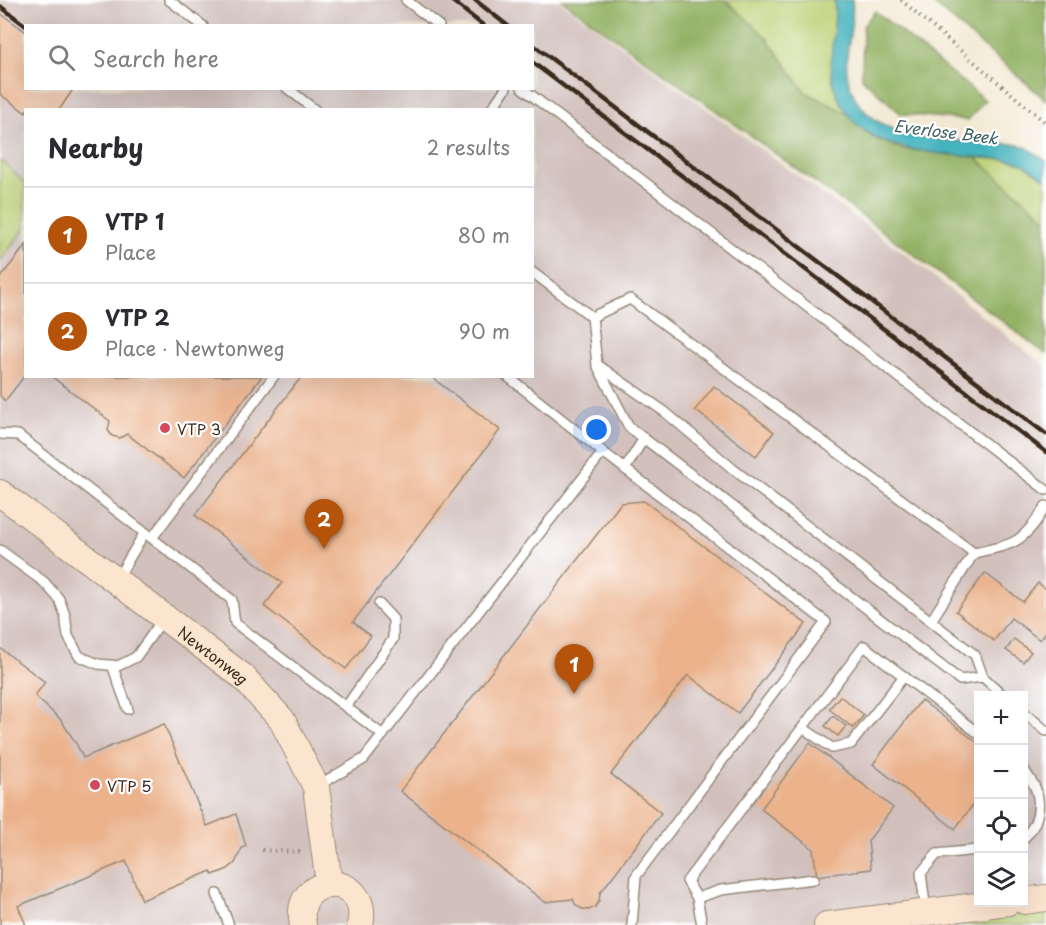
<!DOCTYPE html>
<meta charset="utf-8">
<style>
body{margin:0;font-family:"Playpen Sans",sans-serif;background:#f2f2f3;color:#2b2b33}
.controls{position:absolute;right:18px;bottom:18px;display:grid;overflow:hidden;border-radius:0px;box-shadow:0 6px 24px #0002}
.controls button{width:54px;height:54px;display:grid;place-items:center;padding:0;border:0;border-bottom:2px solid #e1e1e2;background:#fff;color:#2b2b33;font:30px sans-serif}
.you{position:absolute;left:597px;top:430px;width:21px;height:21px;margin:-15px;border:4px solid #fff;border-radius:50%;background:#1a73e8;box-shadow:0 0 0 9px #1a73e833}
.badge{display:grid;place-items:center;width:39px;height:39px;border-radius:50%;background:#b45309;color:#fff;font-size:20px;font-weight:700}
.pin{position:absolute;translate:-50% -50px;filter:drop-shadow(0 2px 3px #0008)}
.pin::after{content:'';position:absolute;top:32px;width:21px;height:18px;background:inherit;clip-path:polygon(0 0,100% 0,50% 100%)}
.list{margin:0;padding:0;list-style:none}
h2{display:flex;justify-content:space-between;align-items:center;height:78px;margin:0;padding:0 24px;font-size:26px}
h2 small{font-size:20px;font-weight:400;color:#7c7c81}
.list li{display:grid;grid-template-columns:39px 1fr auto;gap:18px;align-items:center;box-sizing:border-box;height:96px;padding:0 24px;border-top:2px solid #e1e1e2}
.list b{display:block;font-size:22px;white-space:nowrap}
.list p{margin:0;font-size:20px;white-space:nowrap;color:#7c7c81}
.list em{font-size:20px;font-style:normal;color:#7c7c81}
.icon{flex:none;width:33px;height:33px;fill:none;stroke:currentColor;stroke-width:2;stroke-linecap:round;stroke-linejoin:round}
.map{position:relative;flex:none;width:1046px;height:925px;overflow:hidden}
.search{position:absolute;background:#fff;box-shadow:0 6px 24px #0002;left:24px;top:24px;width:510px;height:66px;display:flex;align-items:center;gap:15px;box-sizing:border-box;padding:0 21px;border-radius:0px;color:#7c7c81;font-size:22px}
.panel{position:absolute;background:#fff;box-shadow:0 6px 24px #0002;left:24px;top:108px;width:510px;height:270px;border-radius:0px}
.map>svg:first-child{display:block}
</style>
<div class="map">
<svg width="1046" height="925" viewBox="0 0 1046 925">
<rect width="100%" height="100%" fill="#fff"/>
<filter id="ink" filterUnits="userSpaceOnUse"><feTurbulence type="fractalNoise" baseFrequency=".0167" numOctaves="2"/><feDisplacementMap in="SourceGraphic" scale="12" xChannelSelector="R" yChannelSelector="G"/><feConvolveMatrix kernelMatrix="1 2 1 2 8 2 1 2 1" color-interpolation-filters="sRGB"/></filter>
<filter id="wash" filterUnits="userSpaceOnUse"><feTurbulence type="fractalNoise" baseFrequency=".008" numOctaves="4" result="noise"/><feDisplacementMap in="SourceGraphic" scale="24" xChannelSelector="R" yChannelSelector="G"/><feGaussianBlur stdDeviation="1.35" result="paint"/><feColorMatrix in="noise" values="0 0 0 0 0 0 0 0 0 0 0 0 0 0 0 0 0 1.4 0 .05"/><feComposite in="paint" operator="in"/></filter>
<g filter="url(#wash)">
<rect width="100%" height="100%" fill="#f2e8d1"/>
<path fill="#d1c0bc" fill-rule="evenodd" d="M0,0H558L913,260L1046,367V925H0ZM26,26H532V88H26ZM26,110H532V376H26ZM978,696H1024V902H978Z"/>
<g fill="#bbd074" stroke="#7b7d49" stroke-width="1.5">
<path d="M725,0H834C838,28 828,56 834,85C836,94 843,105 848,114L805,92L766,37Z"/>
<path d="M975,157L1019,161L1046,179V219Z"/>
<path d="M0,161H2L25,183V228L0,261Z"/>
<path d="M1046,908V925H901Z"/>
</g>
<g fill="#94b266" stroke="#686e42" stroke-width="1.5">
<path d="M562,0H725L766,37L805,92L848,114L872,137L902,149L975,157L1046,219V354L869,221Z"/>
<path d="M929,0H1046V100Z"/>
<path d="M875,11L985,100L968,120L901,114L862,78L863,26Z"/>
</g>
<path fill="#44b3bd" stroke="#406e6e" stroke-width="1.5" d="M834,0H852C856,27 841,55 849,82C865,143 941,138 991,143C1000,144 1014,143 1023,146C1031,149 1039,156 1046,161V179C1038,174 1028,165 1019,162C1009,158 994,159 983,158C926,151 854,154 834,86C826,59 838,27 834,0Z"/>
<g id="blocks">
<g fill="#ebb28c">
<path d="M0,13L26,32V88H74L59,110H26V113L0,94Z"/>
<path d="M26,245V374L5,401L0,396V278Z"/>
<path d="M51,376H262L184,478L127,434L120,438L112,436L108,430L110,421Z"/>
<path d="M302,376H430L500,430L353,622L371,636L346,669L264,606L282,583L195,515Z"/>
<path d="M714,386L774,432L756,456L695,410Z"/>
<path d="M644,501L806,624L738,713L688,675L611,774L661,813L600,893L599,901L595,907L589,910L582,909L575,904L573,899L545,902L400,791L621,503Z"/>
<path d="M985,573L1023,602L1038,583L1046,589V632L1040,640L1011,618L994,641L956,611Z"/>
<path d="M1014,639L1031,652L1023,662L1006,650Z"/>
<path d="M0,648L45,682L35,696L61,720L77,745L83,758L164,724L207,826L236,814L246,846L242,848L235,863L228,869L213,875L211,871L142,900L126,861L18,906L26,925H0Z"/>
<path d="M840,696L864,715L853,728L829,709Z"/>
<path d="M921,700L978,743V798L955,829L873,764Z"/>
<path d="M833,716L846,726L838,736L825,726Z"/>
<path d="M810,743L893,808L868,841L871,869L817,876L813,849L761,809Z"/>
</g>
</g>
</g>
<g filter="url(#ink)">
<use href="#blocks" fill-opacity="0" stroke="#968978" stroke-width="1.5"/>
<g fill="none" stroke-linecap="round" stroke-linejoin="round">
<g stroke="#968978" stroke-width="12">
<g id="lane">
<path d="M169,0L203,26"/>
<path d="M406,0L439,26"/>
<path d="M287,88L315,110"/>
<path d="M522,88L1046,490"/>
<path d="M491,110L506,88"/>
<path d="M532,272L592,317L630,299L974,553C1016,544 1023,543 1046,506"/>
<path d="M592,317L597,365L629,427L960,680L983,677"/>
<path d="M599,366L665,412L733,469L975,655L983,677L1004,696"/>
<path d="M507,376L603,452"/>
<path d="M0,434L18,435L232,600L235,623L383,735"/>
<path d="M625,469L644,438"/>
<path d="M152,538L274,376"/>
<path d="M0,550L44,582L59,599L65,615L68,636L79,656L98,664L118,666L136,657L163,619"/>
<path d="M117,579L145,532"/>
<path d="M931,621L974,553"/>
<path d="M112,665L128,709"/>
<path d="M346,707L393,639V619L379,604"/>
<path d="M1024,712L1046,731"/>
<path d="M803,728L832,748L851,744L904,676"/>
<path d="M1024,769C1027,776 1034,783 1036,790C1042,807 1037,826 1024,838"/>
<path d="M317,786L364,759L603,452L826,622L636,876L632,925"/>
<path d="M814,879L721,890L697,898L687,881L864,646L978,733"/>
<path d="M217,894L229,925"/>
<path d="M697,898L702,925"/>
<path d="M926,912L921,873L937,854L978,850"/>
</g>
</g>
<g stroke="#968978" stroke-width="28">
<g id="secondary">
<path id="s1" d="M0,493L242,676L282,720L316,787L329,884"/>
<path d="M1024,901L1046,898"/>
<path d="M303,925C291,872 372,871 360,925"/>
<path d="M827,925L1008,902"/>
</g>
</g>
<g stroke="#968978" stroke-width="4" stroke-dasharray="1.5 4.5" stroke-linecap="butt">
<path d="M901,0L1046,123"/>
<path d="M262,850L299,852L302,856"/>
</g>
<use href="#lane" stroke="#fff" stroke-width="9"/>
<use href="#secondary" stroke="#fce5cf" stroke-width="26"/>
<g stroke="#3b2a1e" stroke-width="4.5">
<path d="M451,0L484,26"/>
<path d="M475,0L508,26"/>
<path d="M0,6L26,26"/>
<path d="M532,44L1046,434"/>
<path d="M532,62L1046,452"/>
</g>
</g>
</g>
<g fill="#d1495b" stroke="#fff" stroke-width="2">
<circle cx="165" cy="428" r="6"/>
<circle cx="95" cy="785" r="6"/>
</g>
<g text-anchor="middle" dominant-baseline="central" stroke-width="4.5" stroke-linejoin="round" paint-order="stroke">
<g font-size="15" fill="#3b2a1e" stroke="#fff" text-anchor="start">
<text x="177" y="428">VTP 3</text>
<text x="107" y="785">VTP 5</text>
</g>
<g font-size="15" fill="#3b2a1e" stroke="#fff">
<text stroke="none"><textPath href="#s1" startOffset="268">Newtonweg</textPath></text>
</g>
<g font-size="16" font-style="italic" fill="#3f615e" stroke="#fff">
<text transform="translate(946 131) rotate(7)">Everlose Beek</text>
</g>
</g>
</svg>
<div class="controls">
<button>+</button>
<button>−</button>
<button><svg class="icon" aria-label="locate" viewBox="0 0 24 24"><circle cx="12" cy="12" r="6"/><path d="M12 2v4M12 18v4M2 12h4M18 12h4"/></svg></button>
<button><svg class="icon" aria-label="layers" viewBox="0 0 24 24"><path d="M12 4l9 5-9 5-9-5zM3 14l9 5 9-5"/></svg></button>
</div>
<div class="you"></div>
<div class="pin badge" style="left:574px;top:694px">1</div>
<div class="pin badge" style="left:324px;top:549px">2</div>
<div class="search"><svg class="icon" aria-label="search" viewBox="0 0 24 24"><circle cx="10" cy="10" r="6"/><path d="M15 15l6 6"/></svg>Search here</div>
<section class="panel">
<h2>Nearby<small>2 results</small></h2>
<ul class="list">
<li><span class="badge">1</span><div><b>VTP 1</b><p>Place</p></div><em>80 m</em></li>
<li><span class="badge">2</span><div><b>VTP 2</b><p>Place · Newtonweg</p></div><em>90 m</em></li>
</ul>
</section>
</div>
